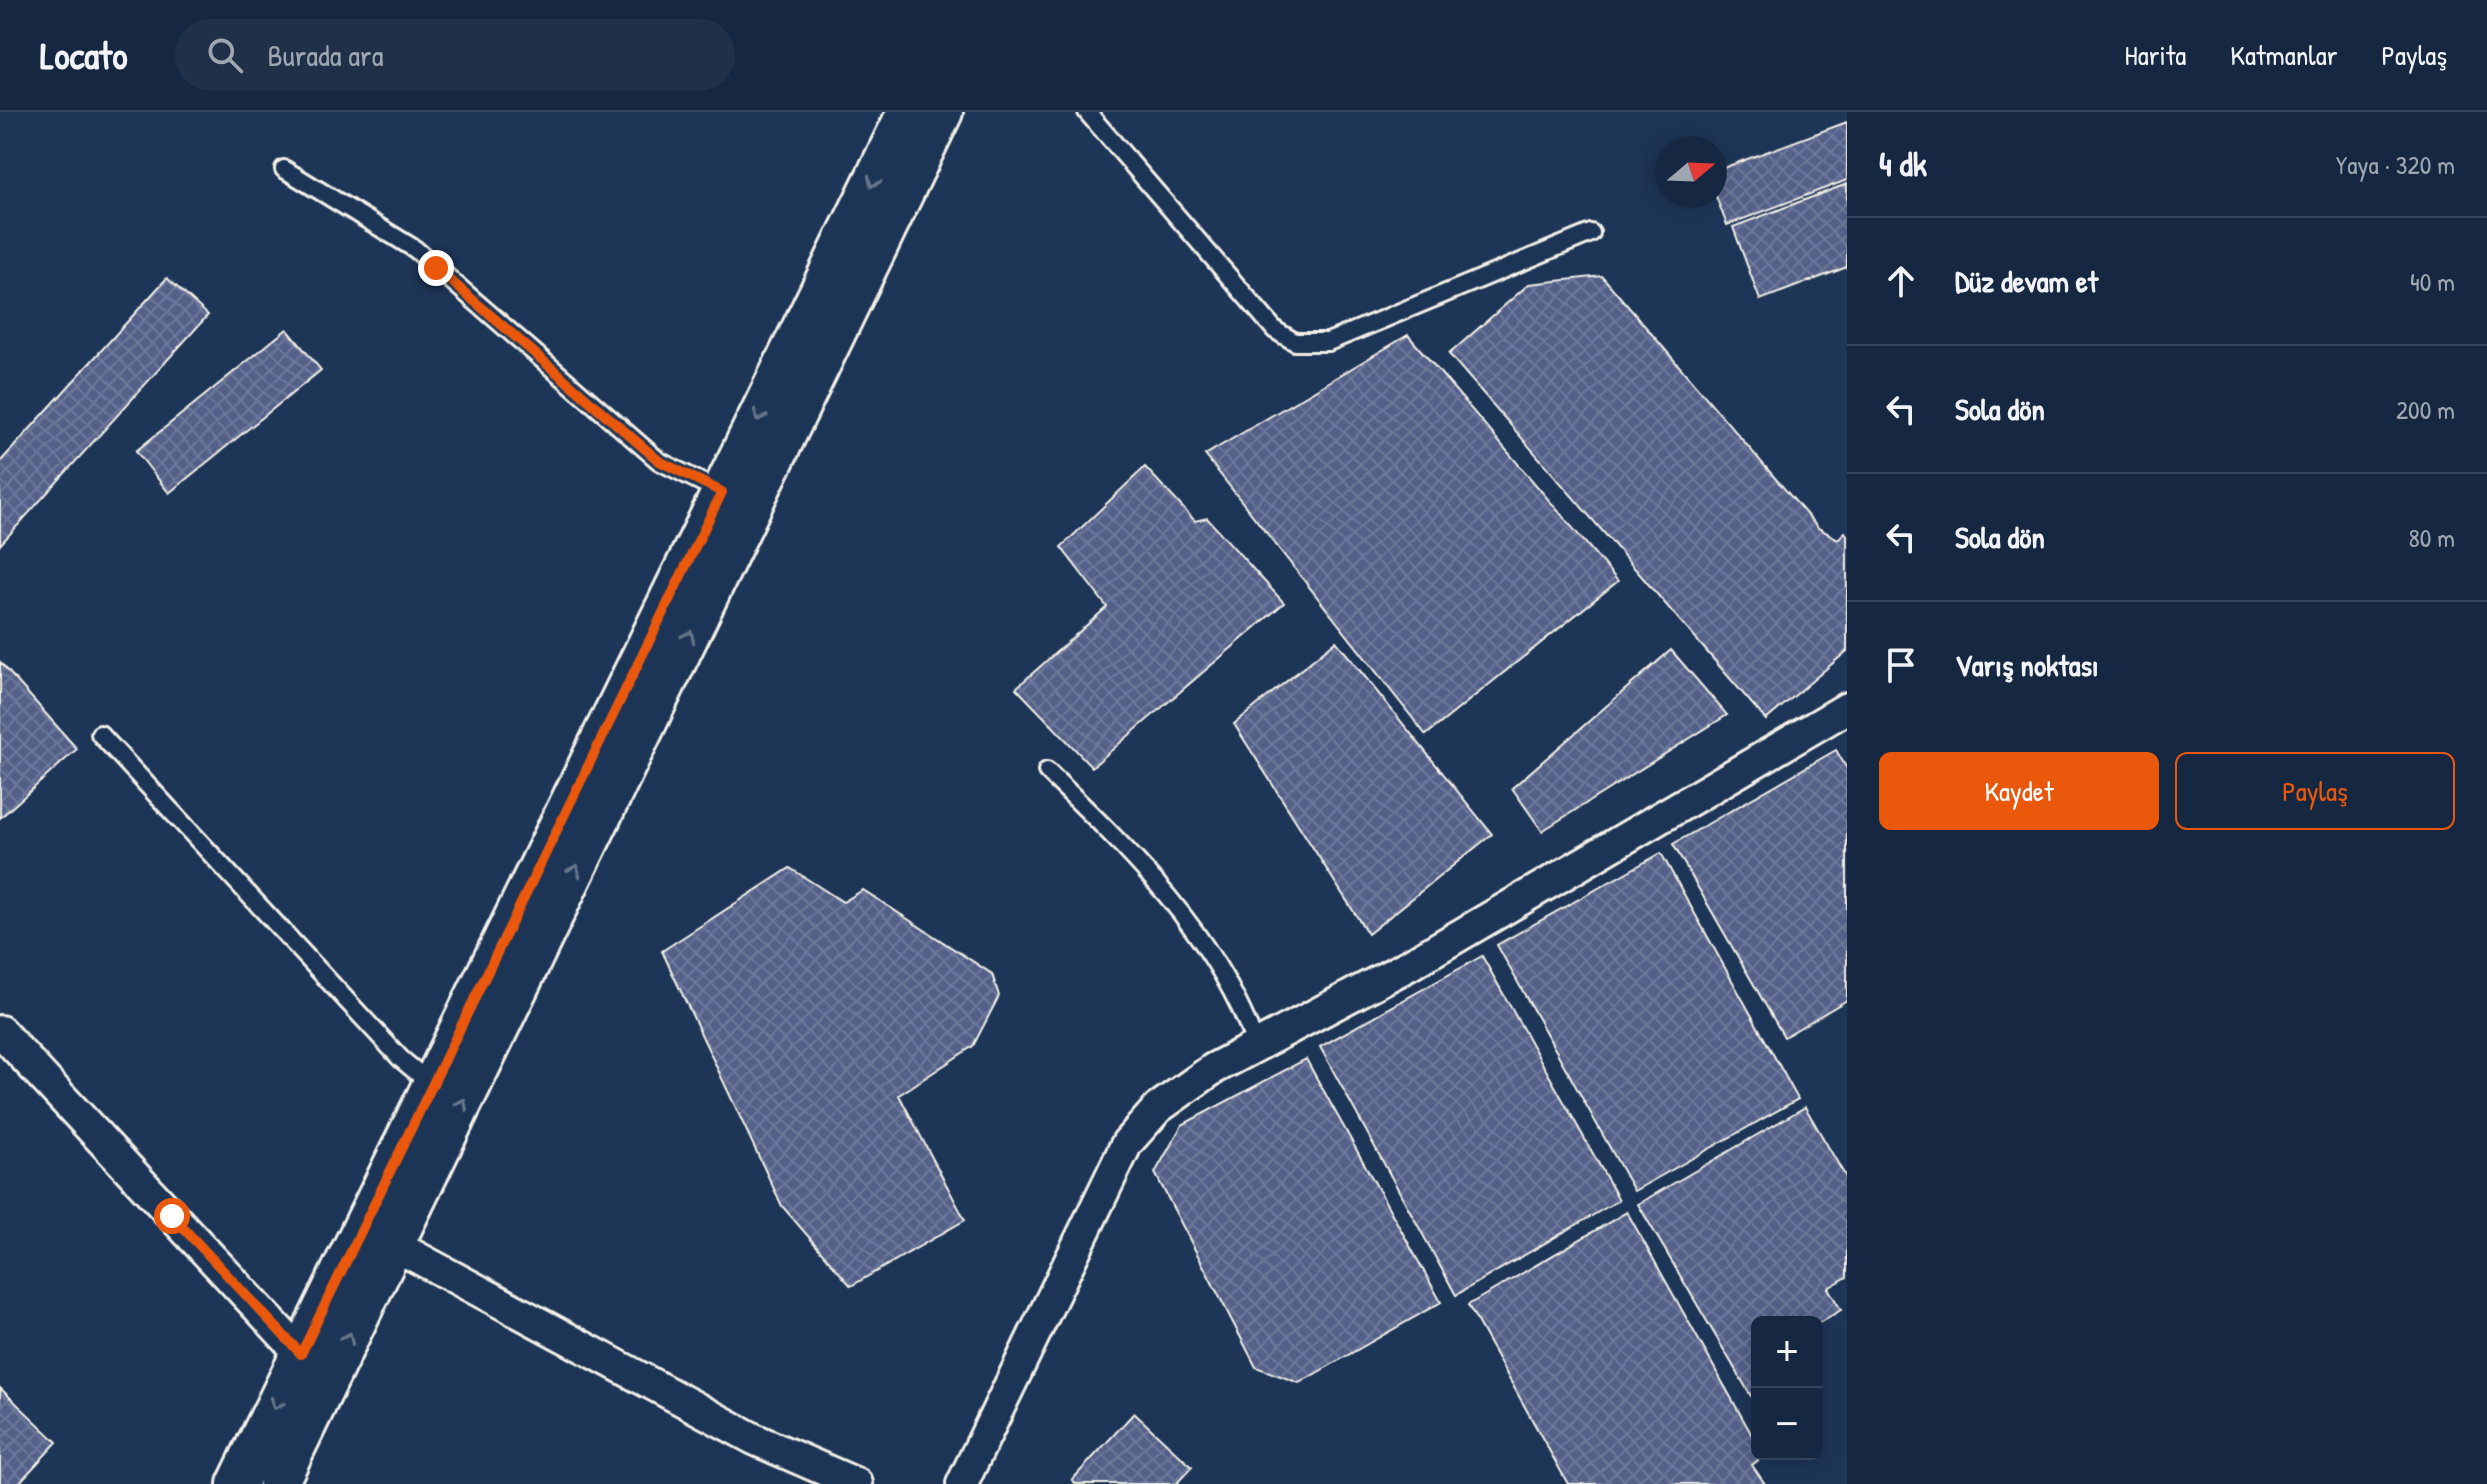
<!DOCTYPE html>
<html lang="tr">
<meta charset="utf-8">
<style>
body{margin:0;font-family:"Patrick Hand",sans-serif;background:#1f3048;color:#f1f3f6}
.controls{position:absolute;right:24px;bottom:24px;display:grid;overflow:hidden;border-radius:12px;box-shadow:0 4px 20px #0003}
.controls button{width:72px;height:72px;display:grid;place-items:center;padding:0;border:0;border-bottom:2px solid #35445a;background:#162841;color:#f1f3f6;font:40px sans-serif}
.compass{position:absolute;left:1655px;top:24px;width:72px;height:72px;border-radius:50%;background:#162841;box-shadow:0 4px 20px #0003;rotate:71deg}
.stop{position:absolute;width:24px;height:24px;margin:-18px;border:6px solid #ea580c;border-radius:50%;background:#fff}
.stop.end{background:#ea580c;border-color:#fff;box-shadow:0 2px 8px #0008}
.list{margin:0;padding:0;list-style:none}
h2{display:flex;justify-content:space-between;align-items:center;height:104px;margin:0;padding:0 32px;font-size:34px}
h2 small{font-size:26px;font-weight:400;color:#9ea6b1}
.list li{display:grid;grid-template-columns:52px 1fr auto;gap:24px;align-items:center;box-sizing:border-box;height:128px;padding:0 32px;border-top:2px solid #35445a}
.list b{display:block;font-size:30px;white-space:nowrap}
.list em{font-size:26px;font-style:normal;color:#9ea6b1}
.actions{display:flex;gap:16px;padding:24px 32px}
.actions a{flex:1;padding:18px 0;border:2px solid #ea580c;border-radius:12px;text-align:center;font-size:28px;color:#ea580c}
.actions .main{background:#ea580c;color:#fff}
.icon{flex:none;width:44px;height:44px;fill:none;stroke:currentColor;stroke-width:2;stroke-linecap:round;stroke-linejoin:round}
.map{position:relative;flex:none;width:1847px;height:1372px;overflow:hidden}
header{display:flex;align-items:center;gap:48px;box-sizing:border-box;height:112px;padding:0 40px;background:#162841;border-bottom:2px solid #35445a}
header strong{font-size:38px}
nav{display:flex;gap:44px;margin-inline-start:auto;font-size:28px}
.search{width:560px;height:72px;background:#1f3048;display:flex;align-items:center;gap:20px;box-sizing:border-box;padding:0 28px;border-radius:44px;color:#9ea6b1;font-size:30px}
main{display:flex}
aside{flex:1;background:#162841}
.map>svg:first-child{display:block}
</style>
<header>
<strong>Locato</strong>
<div class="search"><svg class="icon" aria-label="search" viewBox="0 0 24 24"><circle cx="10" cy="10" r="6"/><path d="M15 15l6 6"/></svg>Burada ara</div>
<nav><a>Harita</a><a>Katmanlar</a><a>Paylaş</a></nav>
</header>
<main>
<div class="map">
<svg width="1847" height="1372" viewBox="0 0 1847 1372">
<defs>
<pattern id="building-cross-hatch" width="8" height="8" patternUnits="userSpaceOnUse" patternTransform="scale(2)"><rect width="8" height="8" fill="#546189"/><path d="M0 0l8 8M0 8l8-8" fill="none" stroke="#6d789a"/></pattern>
</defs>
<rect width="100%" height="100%" fill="#1d3557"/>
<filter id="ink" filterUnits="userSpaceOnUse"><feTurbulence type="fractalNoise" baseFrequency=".0125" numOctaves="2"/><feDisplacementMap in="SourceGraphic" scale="16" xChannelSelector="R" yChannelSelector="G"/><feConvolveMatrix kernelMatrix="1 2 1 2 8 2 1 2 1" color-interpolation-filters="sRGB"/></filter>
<g filter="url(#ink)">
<g fill="url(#building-cross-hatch)" stroke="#f4f1e8" stroke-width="2">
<path d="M1847,10V68L1727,113L1715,82V59Z"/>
<path d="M1847,72V155L1760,188L1733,115Z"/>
<path d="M1602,164L1818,416L1838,427L1845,420L1847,423V539L1766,608L1449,242L1529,172Z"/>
<path d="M167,166L208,203L0,433V350Z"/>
<path d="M287,217L321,258L169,381L136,339Z"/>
<path d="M1408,223L1618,469L1426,623L1205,343Z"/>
<path d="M1145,355L1195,409L1207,406L1284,491L1092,655L1016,576L1107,495L1061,435Z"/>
<path d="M1336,529L1492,722L1368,822L1234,612Z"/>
<path d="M1671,538L1727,603L1542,719L1512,676Z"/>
<path d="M0,550L77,637L0,706Z"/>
<path d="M1836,638L1847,657V888L1784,925L1673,732Z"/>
<path d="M1661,741L1798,987L1634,1079L1497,833Z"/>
<path d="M790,756L843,790L863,778L992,862L999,884L973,934L899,983L965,1108L851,1174L782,1094L662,839Z"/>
<path d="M1482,844L1619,1088L1456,1183L1320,935Z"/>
<path d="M1306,947L1441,1190L1299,1271L1256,1255L1155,1061L1182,1013Z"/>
<path d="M1805,995L1847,1067V1165L1828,1176L1841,1198L1817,1212L1757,1210V1280L1751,1284L1638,1092Z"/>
<path d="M1627,1100L1757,1332V1342L1764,1344L1752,1353L1765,1372H1568L1468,1193Z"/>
<path d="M0,1276L57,1330L18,1372H0Z"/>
<path d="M1134,1301L1192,1355L1176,1372H1076L1072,1368Z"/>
</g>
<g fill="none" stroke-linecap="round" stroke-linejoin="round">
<g stroke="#f4f1e8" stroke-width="22">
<g id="service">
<path d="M1087,0L1275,218L1295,230H1328L1591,121"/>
<path d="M284,57L415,137L659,349L721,380"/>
<path d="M100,622L401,947L431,972"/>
<path d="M1047,659C1130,739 1217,823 1256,934"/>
</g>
</g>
<g stroke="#f4f1e8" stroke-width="36">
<g id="minor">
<path d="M0,919L301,1242"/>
<path d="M394,1133L754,1327L857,1372"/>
<path d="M962,1372L1127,1031L1158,996L1213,957L1409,853L1847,596"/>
</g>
</g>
<g stroke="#f4f1e8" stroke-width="44">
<g id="tertiary">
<path d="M237,1372L907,0"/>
<path d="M278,1372L943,0"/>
</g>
</g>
<use href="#service" stroke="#1d3557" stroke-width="16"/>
<use href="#minor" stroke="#1d3557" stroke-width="30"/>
<use href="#tertiary" stroke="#1d3557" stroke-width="38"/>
</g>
<defs><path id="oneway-chevron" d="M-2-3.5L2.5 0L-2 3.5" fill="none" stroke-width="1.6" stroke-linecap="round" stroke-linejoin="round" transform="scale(2)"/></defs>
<g stroke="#68778a">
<use href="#oneway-chevron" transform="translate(873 70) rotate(116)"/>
<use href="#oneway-chevron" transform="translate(759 304) rotate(116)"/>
<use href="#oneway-chevron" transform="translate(689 524) rotate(-64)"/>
<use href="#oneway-chevron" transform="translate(575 758) rotate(-64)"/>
<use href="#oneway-chevron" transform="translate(462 992) rotate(-64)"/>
<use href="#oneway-chevron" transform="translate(348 1226) rotate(-64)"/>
<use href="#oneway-chevron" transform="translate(276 1292) rotate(116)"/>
</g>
</g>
<g fill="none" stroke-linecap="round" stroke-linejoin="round" filter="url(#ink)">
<path stroke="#ea580c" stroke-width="10" d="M172,1104L301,1242L722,380L659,349L436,156"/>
</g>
</svg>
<div class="controls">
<button>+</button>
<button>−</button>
</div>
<svg class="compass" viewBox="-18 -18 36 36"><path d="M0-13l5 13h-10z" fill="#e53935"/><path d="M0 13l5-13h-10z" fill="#9ea6b1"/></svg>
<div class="stop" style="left:172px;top:1104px"></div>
<div class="stop end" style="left:436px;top:156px"></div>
</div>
<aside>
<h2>4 dk<small>Yaya · 320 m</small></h2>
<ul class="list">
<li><svg class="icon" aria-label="ahead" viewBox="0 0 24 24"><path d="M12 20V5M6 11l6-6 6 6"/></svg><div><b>Düz devam et</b></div><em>40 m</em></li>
<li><svg class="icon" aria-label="left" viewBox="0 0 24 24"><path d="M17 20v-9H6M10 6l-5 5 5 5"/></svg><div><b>Sola dön</b></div><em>200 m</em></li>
<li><svg class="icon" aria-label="left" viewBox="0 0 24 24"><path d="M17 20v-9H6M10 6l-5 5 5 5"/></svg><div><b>Sola dön</b></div><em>80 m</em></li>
<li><svg class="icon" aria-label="arrive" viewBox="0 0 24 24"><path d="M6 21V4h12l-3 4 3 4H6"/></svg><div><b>Varış noktası</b></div></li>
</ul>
<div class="actions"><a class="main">Kaydet</a><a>Paylaş</a></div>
</aside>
</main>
